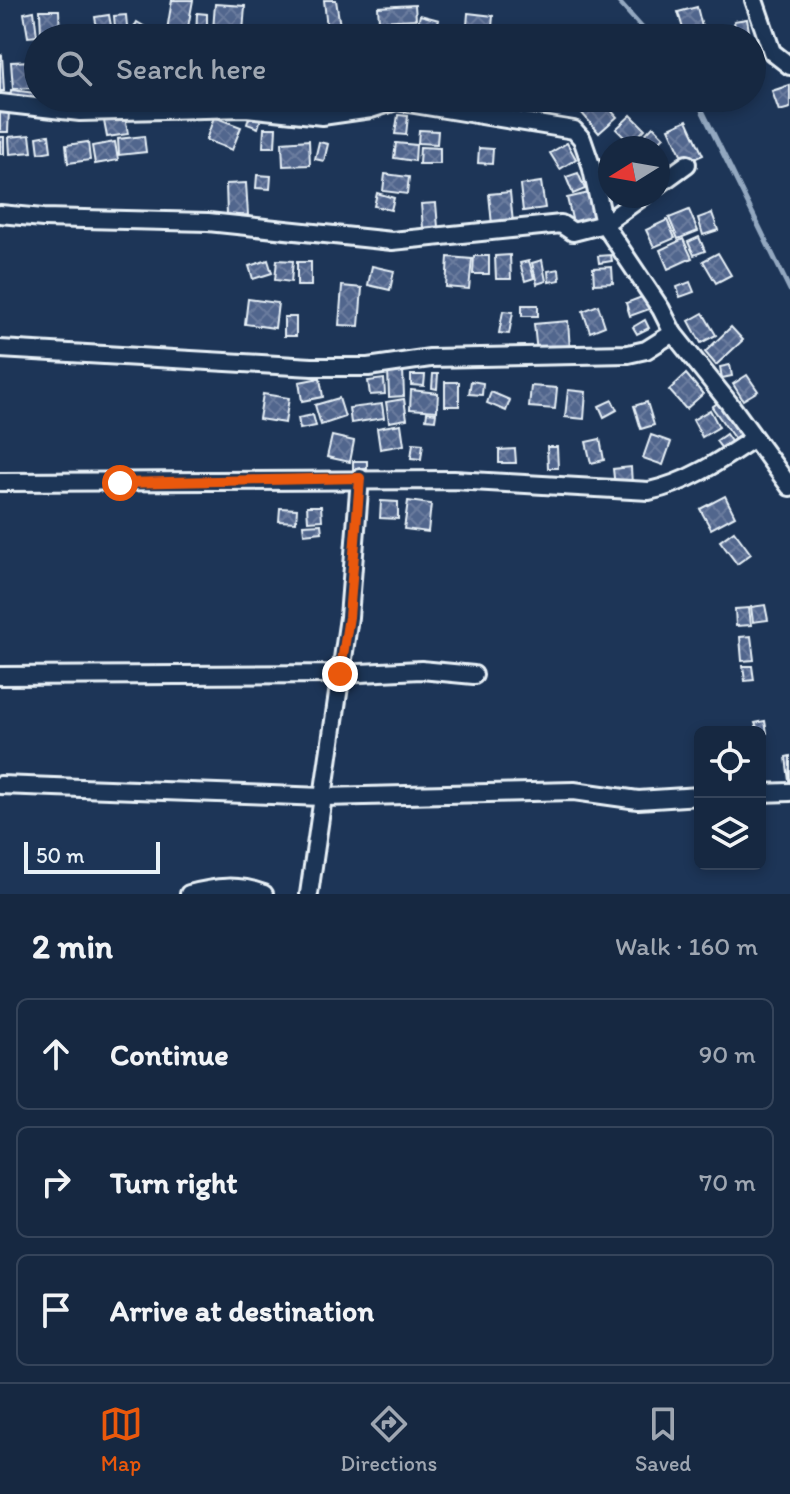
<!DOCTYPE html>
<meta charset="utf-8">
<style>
body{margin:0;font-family:Itim,sans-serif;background:#23344c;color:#f1f3f6}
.controls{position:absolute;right:24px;bottom:24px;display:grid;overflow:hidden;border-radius:12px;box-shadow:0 4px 12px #0003}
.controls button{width:72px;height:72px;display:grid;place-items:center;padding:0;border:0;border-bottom:2px solid #35445a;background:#162841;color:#f1f3f6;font:40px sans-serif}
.compass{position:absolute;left:598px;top:136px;width:72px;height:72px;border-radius:50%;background:#162841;box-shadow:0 4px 12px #0003;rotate:259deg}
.scale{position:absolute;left:24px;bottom:20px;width:136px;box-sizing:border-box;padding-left:8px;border:4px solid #e8f1f8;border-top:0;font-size:22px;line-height:28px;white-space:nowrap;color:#e8f1f8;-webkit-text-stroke:6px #1d3557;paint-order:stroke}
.stop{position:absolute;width:24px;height:24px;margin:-18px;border:6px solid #ea580c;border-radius:50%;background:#fff}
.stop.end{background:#ea580c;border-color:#fff;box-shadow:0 2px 8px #0008}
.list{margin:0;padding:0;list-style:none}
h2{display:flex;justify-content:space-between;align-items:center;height:104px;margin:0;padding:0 32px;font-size:34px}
h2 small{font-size:26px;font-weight:400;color:#9ea6b1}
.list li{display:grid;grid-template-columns:52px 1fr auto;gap:24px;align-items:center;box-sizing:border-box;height:112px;margin:0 16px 16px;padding:0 16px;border:2px solid #35445a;border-radius:12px}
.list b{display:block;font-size:30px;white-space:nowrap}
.list em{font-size:26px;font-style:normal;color:#9ea6b1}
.icon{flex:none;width:44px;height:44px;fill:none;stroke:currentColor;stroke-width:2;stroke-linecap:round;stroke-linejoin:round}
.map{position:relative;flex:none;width:790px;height:894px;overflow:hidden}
.search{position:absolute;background:#162841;box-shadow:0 4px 12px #0003;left:24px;right:24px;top:24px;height:88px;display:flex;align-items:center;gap:20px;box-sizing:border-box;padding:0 28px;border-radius:44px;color:#9ea6b1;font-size:30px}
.sheet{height:488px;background:#162841}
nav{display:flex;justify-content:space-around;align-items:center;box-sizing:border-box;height:112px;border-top:2px solid #35445a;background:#162841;font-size:22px;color:#9ea6b1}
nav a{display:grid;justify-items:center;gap:4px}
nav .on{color:#ea580c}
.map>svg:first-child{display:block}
</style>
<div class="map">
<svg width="790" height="894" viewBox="0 0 790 894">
<defs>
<pattern id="building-cross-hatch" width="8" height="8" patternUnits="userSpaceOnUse" patternTransform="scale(2)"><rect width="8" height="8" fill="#51668d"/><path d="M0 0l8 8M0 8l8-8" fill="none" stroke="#6a7c9e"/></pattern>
</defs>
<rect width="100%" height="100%" fill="#1d3557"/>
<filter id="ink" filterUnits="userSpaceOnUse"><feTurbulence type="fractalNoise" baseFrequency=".0125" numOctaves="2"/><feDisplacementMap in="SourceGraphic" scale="16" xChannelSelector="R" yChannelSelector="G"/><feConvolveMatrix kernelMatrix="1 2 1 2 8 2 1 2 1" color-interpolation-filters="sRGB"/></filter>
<g filter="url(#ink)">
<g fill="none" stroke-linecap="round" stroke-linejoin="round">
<g stroke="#93a8c0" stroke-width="5">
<path d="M617,0L651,38"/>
<path d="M696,98L790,290"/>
</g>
</g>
<g fill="url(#building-cross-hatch)" stroke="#e8f1f8" stroke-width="2">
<path d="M172,0H193L186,38L166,36Z"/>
<path d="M324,0H336L340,26L327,28Z"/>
<path d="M215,4L245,6L243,32L213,30Z"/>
<path d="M415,5L416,19L379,21L378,7Z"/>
<path d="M697,7L702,27L684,32L678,12Z"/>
<path d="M40,10H59L60,35H41Z"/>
<path d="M34,11L37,36L28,37L24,13Z"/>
<path d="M197,13L207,14V38H196Z"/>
<path d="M468,13L493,16L491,38H466Z"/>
<path d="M109,15L112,31L98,34L95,17Z"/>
<path d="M126,15L128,38H116L114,16Z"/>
<path d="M420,15L439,20L436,31L417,27Z"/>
<path d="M747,19L749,31L736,33L734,21Z"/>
<path d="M137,22L147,28L140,38L131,33Z"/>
<path d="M398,27L399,36L390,37L389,28Z"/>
<path d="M524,28L545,35L544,38H521Z"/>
<path d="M295,31L314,36V38H293Z"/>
<path d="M218,34L256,36V38H218Z"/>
<path d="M2,55L4,91H0V56Z"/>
<path d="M31,61L32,88L13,89L11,62Z"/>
<path d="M790,85V108L779,111L772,91Z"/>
<path d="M11,90L36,93L34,103L10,100Z"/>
<path d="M288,98H304L305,104L288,105Z"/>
<path d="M516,98H536L535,106L515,104Z"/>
<path d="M582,98H600L617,117L599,133L575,105Z"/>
<path d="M0,108L9,109L8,132H0Z"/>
<path d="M250,114L261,118L258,128L247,124Z"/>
<path d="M398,115L408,116L406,135L395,134Z"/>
<path d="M631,115L645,129L631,144L616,129Z"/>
<path d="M125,117L128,134L107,137L104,121Z"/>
<path d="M214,117L241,127L232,150L206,140Z"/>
<path d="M687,120L703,155L685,163L669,128Z"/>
<path d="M653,126L664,137L653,148H643L637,143Z"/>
<path d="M264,128H276L275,147H263Z"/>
<path d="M419,130L438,131L437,144L418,143Z"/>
<path d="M30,135L32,152L10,154L9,137Z"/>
<path d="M49,135L51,151L39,153L37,137Z"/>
<path d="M144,136L146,152L119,155L118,139Z"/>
<rect x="0" y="137" width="4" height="17"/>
<path d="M309,140L310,165L283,166L282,142Z"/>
<path d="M88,142L90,160L68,163L66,145Z"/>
<path d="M115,142L118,160L95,164L92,146Z"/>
<path d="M319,142L328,144L324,161L315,159Z"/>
<path d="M396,143L416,145L415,161L394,158Z"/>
<path d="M567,143L576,159L560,169L550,153Z"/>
<path d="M420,147L440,148V164H419Z"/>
<path d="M479,148L493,149L492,164L478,163Z"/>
<path d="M578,173L585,189L573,194L566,177Z"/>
<path d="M385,174L409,177L407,194L383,191Z"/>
<path d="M257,175L271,176L270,189L256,188Z"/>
<path d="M541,182L545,208L523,211L520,185Z"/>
<path d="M246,183L248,215L227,216L226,184Z"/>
<path d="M510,192L513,223L492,225L489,194Z"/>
<path d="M377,193L394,198L391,210L374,206Z"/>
<path d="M589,193L594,218L573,223L567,198Z"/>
<path d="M436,203L438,227L423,228L421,204Z"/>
<path d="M689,210L698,231L678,239L669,218Z"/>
<path d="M712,213L718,230L703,235L698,218Z"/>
<path d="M667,220L675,238L654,247L646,230Z"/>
<path d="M699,237L705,251L694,255L688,242Z"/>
<path d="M683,239L692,258L668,269L660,250Z"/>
<path d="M718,253L731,275L716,283L703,261Z"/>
<path d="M510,255L511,279H496L495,256Z"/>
<path d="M611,255L612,261L599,263L598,256Z"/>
<path d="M474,256H489V274H473Z"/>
<path d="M448,257L472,259L469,289L446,287Z"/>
<path d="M268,260L272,273L253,279L249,266Z"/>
<path d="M277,260L293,261L291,282L275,280Z"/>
<path d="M542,260L546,281L537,284L532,263Z"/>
<path d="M529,261L534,278L525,281L520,263Z"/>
<rect x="297" y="262" width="14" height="24"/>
<path d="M372,266L394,271L390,290L368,285Z"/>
<path d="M612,267L613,283L594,284L593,268Z"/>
<path d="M559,269L560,280L549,282L548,271Z"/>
<path d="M690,282L694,292L680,297L677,287Z"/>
<path d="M342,286L362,288L359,326L339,325Z"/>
<path d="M647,295L652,308L630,316L626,303Z"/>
<path d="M248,299L278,303L275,328L245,324Z"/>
<rect x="522" y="305" width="16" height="11"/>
<path d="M598,305L605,326L590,332L583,311Z"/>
<path d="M503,311L513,312L509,334L499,333Z"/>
<path d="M703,313L716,335L701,343L689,321Z"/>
<rect x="284" y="317" width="12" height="19"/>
<path d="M645,320L649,328L637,334L633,327Z"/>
<path d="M568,321L570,350L537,353L534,324Z"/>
<path d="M731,327L743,340L716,365L705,352Z"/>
<path d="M730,365L732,376L722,378L720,367Z"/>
<path d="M403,369L404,396L389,397L388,370Z"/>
<path d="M433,374H438L437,389L432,388Z"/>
<path d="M686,374L703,394L686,409L669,390Z"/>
<path d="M411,375H425L424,386L411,385Z"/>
<path d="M747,375L758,391L743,400L733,384Z"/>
<path d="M320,378L323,397L302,401L299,382Z"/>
<path d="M384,379L385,394L370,395L368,381Z"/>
<path d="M471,381L483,383L482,395L469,394Z"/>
<rect x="445" y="382" width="14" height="24"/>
<path d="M531,386L557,388L555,409L529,407Z"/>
<path d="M411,390L438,393L437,411L410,409Z"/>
<path d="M568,390L586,392L584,419L565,417Z"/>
<path d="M491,392L510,400L506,411L487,403Z"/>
<path d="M263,394L289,398L285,423L259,419Z"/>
<path d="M339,398L345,417L321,425L315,405Z"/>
<path d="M404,399L407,419L389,422L386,402Z"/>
<path d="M723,399L745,431L734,438L712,407Z"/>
<path d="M612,400L617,410L604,417L599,406Z"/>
<path d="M647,402L654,425L641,429L634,406Z"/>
<path d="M382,404L384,418L351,423L349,408Z"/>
<path d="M710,410L719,427L702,437L693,420Z"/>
<path d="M427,412L436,413L435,420L426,419Z"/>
<path d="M313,415L316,426L300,429L298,418Z"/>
<path d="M401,424L404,445L380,449L377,428Z"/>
<path d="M726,434L732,443L723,450L716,441Z"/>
<path d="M651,435L671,442L663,465L643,458Z"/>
<path d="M332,436L354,441L350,462L327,457Z"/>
<path d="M600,439L604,460L591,463L586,442Z"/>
<path d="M413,443L423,444L421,459L411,458Z"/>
<path d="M547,447H557L558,468H548Z"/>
<path d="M515,449L516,463H499V450Z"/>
<rect x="353" y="461" width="14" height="8"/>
<path d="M631,467L632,485L615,487L613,469Z"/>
<path d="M725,496L735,516L711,529L700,509Z"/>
<path d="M381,501L398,502V519L380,518Z"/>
<path d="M408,501L431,504L428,532L404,529Z"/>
<path d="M307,506H321L322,520L308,521Z"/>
<path d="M280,508L297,509L296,522L279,521Z"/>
<path d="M321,524L322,532L304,534L303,525Z"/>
<path d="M734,531L751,554L737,564L720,541Z"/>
<path d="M765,605L768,620L753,622L751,607Z"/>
<path d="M749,608L751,625L736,626L735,609Z"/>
<path d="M751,636L754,660L742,661L740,637Z"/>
<path d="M743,666H752L754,680L745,681Z"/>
<path d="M765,721L767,733L760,735L755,723Z"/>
<path d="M790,756V781H789L786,757Z"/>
</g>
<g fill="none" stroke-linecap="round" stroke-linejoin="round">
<g stroke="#e8f1f8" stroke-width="22">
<g id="minor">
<path d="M754,0L772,52L790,66"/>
<path d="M0,103L80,112L246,108L322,116L371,109L396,101L574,130L582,139L591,165L604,224L661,309L673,333L729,403L790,487"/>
<path d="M658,185L687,164"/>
<path d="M0,214L43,218L208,222L392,241L561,224L573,232L604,224L643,196"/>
<path d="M0,349L312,367H368L430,358L628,354L646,350L673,333"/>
<path d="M0,482L454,480L649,491C688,483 721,460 754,438"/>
<path d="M0,676L340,674L421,670L474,675"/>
<path d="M0,785L323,797L574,791L638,800L700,796"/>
<path d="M760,793L790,792"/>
<path d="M189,894C215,887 238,884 264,894"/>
<path d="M309,894L349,617L360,478"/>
</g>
</g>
<use href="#minor" stroke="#1d3557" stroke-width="16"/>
</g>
</g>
<g fill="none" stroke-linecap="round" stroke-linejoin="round" filter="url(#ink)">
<path stroke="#ea580c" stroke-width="10" d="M120,483L360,478L349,617L340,674"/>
</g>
</svg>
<div class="controls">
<button><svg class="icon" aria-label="locate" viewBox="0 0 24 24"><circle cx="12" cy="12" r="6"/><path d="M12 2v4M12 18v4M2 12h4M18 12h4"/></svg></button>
<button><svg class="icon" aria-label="layers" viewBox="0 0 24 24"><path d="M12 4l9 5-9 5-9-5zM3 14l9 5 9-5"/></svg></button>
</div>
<svg class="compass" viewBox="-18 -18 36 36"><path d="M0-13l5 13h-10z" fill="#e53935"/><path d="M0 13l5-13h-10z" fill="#9ea6b1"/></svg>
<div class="scale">50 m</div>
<div class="stop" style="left:120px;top:483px"></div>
<div class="stop end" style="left:340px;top:674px"></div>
<div class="search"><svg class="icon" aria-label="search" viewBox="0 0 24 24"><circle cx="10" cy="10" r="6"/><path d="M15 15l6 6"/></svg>Search here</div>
</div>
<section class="sheet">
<h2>2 min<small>Walk · 160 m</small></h2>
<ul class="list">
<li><svg class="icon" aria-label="ahead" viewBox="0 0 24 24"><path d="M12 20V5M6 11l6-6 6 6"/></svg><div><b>Continue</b></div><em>90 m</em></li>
<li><svg class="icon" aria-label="right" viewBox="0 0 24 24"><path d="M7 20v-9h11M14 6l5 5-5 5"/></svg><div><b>Turn right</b></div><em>70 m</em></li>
<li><svg class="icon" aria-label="arrive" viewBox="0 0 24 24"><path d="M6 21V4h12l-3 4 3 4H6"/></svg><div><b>Arrive at destination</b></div></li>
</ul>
</section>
<nav>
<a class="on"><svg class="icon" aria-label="map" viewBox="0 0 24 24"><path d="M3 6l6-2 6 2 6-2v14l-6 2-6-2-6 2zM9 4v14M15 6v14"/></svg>Map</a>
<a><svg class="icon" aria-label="directions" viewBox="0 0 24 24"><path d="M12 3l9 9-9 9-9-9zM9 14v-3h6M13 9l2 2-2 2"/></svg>Directions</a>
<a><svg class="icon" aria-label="saved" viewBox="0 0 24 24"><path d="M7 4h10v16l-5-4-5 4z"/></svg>Saved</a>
</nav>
